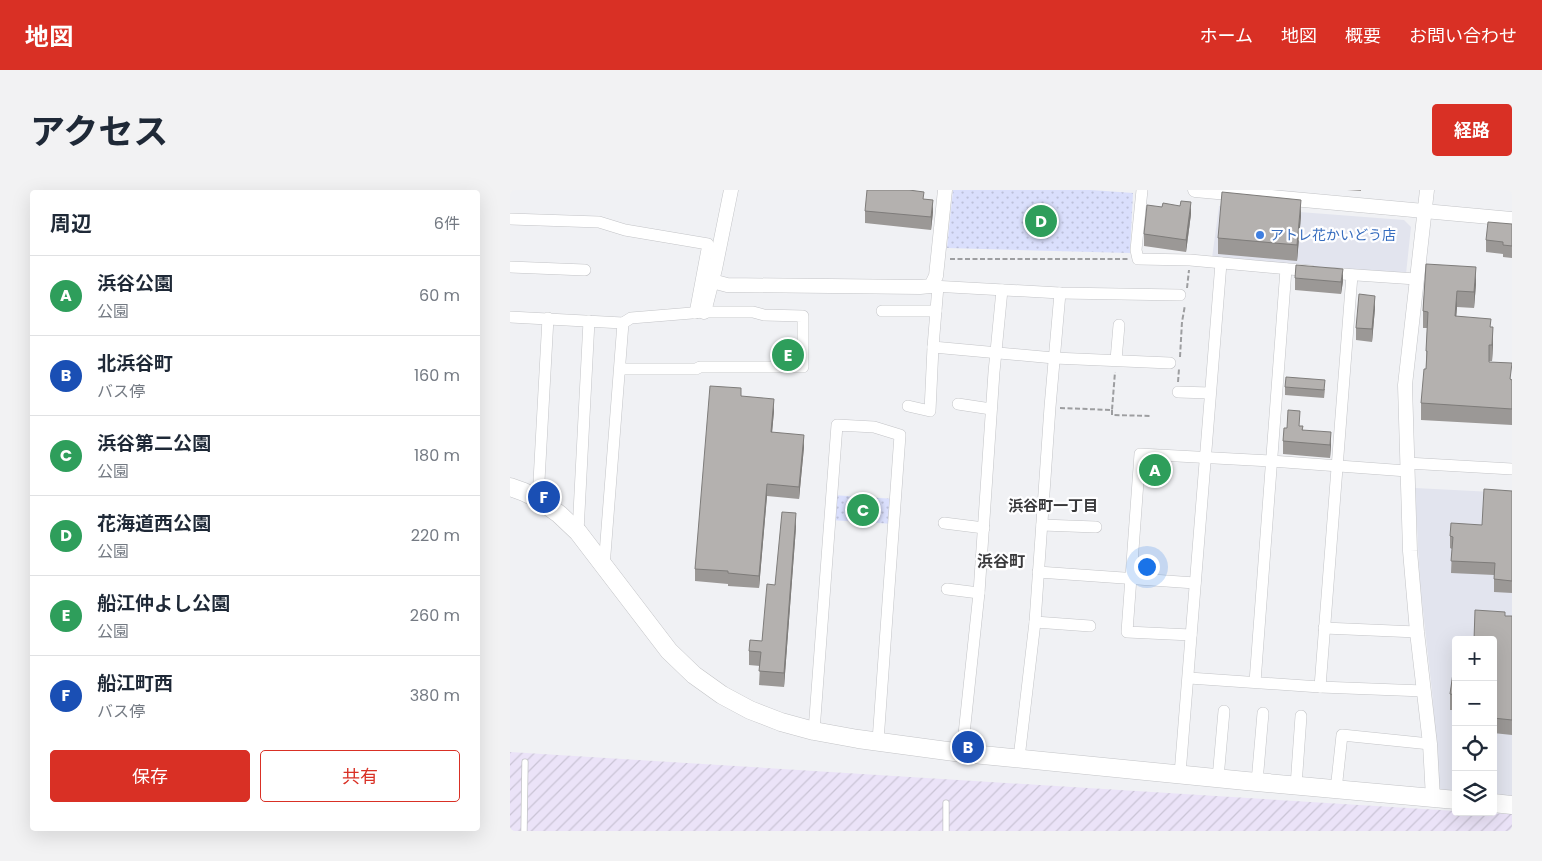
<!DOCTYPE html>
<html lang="ja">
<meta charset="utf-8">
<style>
body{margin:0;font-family:Poppins,"Noto Sans JP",sans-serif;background:#f2f2f3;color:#1f2937}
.controls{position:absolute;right:15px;bottom:15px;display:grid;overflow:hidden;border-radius:5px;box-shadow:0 5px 20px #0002}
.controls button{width:45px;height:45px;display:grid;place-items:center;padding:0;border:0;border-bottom:1px solid #e0e1e3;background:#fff;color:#1f2937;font:25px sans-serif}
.you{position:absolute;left:636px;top:376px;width:18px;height:18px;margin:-12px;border:4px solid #fff;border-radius:50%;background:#1a73e8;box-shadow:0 0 0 8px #1a73e833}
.badge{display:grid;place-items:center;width:32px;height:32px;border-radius:50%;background:#d93025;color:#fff;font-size:16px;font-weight:700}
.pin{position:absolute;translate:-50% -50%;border:2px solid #fff;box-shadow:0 1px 5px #0006}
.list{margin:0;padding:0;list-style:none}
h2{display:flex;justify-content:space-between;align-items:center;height:65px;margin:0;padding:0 20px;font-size:21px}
h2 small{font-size:16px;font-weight:400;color:#747a83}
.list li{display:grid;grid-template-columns:32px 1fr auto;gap:15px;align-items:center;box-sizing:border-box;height:80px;padding:0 20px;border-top:1px solid #e0e1e3}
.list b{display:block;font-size:19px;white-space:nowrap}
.list p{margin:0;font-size:16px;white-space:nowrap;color:#747a83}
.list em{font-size:16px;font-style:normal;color:#747a83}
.actions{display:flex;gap:10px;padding:15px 20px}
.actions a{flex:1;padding:11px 0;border:1px solid #d93025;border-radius:5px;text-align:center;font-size:18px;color:#d93025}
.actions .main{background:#d93025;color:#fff}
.icon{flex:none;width:28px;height:28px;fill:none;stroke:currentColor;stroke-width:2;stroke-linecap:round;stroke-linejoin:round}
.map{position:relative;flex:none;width:1002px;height:641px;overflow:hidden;border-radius:5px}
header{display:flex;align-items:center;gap:30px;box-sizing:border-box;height:70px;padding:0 25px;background:#d93025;color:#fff}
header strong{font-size:24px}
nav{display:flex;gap:28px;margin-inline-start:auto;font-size:18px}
.intro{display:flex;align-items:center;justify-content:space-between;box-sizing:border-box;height:120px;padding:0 30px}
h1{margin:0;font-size:35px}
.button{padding:12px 22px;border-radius:5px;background:#d93025;color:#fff;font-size:18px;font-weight:700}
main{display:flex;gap:30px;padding:0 30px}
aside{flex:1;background:#fff;border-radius:5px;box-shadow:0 5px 20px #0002}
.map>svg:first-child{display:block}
</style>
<header>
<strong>地図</strong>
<nav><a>ホーム</a><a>地図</a><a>概要</a><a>お問い合わせ</a></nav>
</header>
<div class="intro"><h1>アクセス</h1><a class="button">経路</a></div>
<main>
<aside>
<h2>周辺<small>6件</small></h2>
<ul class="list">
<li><span class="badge" style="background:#2e9e5b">A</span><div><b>浜谷公園</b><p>公園</p></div><em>60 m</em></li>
<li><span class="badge" style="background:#1a4fb4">B</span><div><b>北浜谷町</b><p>バス停</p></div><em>160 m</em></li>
<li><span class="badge" style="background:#2e9e5b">C</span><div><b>浜谷第二公園</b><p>公園</p></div><em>180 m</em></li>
<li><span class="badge" style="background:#2e9e5b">D</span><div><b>花海道西公園</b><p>公園</p></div><em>220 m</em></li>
<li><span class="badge" style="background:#2e9e5b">E</span><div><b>船江仲よし公園</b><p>公園</p></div><em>260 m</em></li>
<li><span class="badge" style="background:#1a4fb4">F</span><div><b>船江町西</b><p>バス停</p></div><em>380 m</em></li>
</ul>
<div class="actions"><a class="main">保存</a><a>共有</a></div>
</aside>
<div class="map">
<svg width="1002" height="641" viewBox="0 0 1002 641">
<defs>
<pattern id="industrial-furrows" width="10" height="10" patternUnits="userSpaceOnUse" patternTransform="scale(1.25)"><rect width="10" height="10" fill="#ebe3f8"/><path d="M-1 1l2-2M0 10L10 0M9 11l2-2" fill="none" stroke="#cac4d6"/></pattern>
<pattern id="park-dots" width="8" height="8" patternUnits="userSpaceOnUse" patternTransform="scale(1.25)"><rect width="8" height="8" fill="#dadffc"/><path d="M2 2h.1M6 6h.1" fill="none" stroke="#bcc0d9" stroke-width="1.8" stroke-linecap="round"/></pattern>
</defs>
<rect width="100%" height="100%" fill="#f0f1f4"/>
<g fill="#e2e4ee">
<path d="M709,16L894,30L901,37L896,84L702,68Z"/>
<path d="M905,298L1002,303V608L983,606V450H946V601L929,600L922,501L910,394Z"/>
</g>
<path fill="url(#industrial-furrows)" d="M0,562L946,621V622L1002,624V641H0Z"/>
<g fill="url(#park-dots)">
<path d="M443,0H581L623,3L620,63L437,58Z"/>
<rect x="265" y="156" width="26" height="18"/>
<path d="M632,267L659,269L657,293L630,291Z"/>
<path d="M322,305L386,309L384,334L320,330Z"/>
</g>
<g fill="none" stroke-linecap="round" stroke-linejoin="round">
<g stroke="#c3c4c7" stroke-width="7">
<g id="service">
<path d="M14,641L15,572"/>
<path d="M436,641V613"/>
</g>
</g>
<g stroke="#c3c4c7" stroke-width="12">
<g id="minor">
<path d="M632,0L626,60L628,69L680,70L801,81"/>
<path d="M0,29L89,32L115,40L198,54L185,123"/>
<path d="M0,77L75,80"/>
<path d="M817,83L906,89"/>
<path d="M422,96L550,103L670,105"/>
<path d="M428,96L423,157L544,168L660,173"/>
<path d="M372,121H426"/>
<path d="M0,127L113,133L121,128L194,122H243L254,125L293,126V177H190L186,179H110"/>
<path d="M606,170L609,135"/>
<path d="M668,202L700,203"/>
<path d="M448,214L481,219"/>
<path d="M398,216L420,221L423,157"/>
<path d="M897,273L1002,279"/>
<path d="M28,309L38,128"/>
<path d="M434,333L474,338"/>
<path d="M532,335L586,337"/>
<path d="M68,342L79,131"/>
<path d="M94,377L113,133"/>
<path d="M528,382L685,393"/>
<path d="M437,399L469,403"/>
<path d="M525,432L580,436"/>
<path d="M814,438L907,442"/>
<path d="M681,445L617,442L630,264L761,271L897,281"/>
<path d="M679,488L810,497L914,501"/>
<path d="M745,492L776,79"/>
<path d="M810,497L842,85"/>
<path d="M304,541L327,235L364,237L390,245L368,551"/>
<path d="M452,563L469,403L484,182L492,100"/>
<path d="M509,568L525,432L540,217L550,103"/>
<path d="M670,584L711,73"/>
<path d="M708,588L714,521"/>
<path d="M747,592L753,523"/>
<path d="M786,596L791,526"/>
<path d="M826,600L832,545L920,554"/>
</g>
</g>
<g stroke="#c3c4c7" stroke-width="15">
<g id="tertiary">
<path d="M685,0L1002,29"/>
<path d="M917,0L895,195L900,361L907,442L920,554L923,608"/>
<path d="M202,91L217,95L410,97L421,96L426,86L435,0"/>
<path d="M194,122L205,79L221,0"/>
</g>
</g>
<g stroke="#c3c4c7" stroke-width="19">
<g id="primary">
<path d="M0,297L14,302L28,309L49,324L68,342L159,461L184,485L212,505L240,520L271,532L304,541L348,549L452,563L736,591L946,610"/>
<path d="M983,613L1002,615"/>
</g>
</g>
<g stroke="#9d9ea0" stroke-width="2" stroke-dasharray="5 2.5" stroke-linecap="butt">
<path d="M440,69H618"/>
<path d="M677,98L679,80"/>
<path d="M670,167L672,132L675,115"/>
<path d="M668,192L669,179"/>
<path d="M550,218L602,220L605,182"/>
<path d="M602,220V225L642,226"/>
</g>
<use href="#service" stroke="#fff" stroke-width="5.5"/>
<use href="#minor" stroke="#fff" stroke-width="11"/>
<use href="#tertiary" stroke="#fff" stroke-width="14"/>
<use href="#primary" stroke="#fff" stroke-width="18"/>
</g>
<g fill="#9b9896">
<path d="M837,0H851V1Z"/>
<path d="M414,9L423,22L421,40L355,33V21Z"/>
<path d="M681,24L676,62L634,56V44Z"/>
<path d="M791,26L787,71L708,64V48Z"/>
<path d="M1002,34V68L993,67V64L976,62V50Z"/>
<path d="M916,74L966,94L964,118L947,117L946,127L981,137L983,154L982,171H979V172L1002,190V235L911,230V213L916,177L917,138H913V121Z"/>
<path d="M785,88L833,91L831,104L785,100Z"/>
<path d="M865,118L862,152L846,150V138Z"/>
<path d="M775,197L815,199L814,208L775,205Z"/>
<path d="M231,206L264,221L262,242L294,257L289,309L257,306L249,398L218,396V394L185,391V379Z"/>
<path d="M790,236L793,240L821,255L820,268L773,264V251L777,238Z"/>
<path d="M1002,301V403L984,402V385L941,383L942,359L940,358V346L972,335Z"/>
<path d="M286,337L274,497L249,495L250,476L239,475V461L252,451L265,395Z"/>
<path d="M995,426H1002V545L983,543V450Z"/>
<path d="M946,462V520H940V504Z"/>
</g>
<g fill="#7e7c7a">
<path d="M423,10V22L421,40V27Z"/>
<path d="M791,10V26L787,71V55Z"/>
<path d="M681,12V24L676,62V50Z"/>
<path d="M966,77V94L964,118V102Z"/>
<path d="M833,79V91L831,104V92Z"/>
<path d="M947,101V117L945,143V126Z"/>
<path d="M865,106V118L862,152V139Z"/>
<path d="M983,137V154L982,171V155Z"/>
<path d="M264,209V221L261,254V242Z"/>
<path d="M821,242V255L820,268V255Z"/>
<path d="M294,245V257L289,309V297Z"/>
<path d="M257,294V306L249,398V386Z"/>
<path d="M286,323V337L274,497V483Z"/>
</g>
<g fill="#b4b1af" stroke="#7e7c7a">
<path d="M357,0H399L414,2L413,9L423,10L421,27L355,21Z"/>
<path d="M712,2L791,10L787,55L708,48Z"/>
<path d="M671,11L681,12L676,50L634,44L637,15L652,17L653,13L670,16Z"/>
<path d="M978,32L1002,34V56L993,55V52L976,50Z"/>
<path d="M916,74L966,77L964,102L947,101L945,126L981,129L980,137H983L982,155H979V172L1002,173L1000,189L1002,190V219L911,213L914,179H916L917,161H916L918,122L913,121Z"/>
<path d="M786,75L833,79L831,92L785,88Z"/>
<path d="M849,104L865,106L862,139L846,138Z"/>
<path d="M776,187L815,190L814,200L775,197Z"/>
<path d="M200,196L231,198V206L264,209L261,242L294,245L289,297L257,294L249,386L218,383V381L185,379Z"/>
<path d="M778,220L790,221L789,236H793L792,240L821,242L820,255L773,251L774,238H777Z"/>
<path d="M974,299L1002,301V391L984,389L985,373L941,371L943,347L940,346L941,333L972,335Z"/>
<path d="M272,322L286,323L274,483L249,481L251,462L239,461L240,450L252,451L257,394L265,395Z"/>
<path d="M965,420L995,422V426H1002V530L983,528V450H964Z"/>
<path d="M946,462V505L940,504Z"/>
</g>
<circle fill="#3f7fe0" stroke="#fefeff" stroke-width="2" cx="750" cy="45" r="5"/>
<g text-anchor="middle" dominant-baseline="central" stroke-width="4.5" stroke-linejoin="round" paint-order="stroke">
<g font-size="14" fill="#366cbe" stroke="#fefeff" text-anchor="start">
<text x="760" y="45">アトレ花かいどう店</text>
</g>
<g font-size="15" font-weight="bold" fill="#39393b" stroke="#fefeff">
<text x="543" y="315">浜谷町一丁目</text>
</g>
<g font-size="16" font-weight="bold" fill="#39393b" stroke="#fefeff">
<text x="491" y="371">浜谷町</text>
</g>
</g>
</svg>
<div class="controls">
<button>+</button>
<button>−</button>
<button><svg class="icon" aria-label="locate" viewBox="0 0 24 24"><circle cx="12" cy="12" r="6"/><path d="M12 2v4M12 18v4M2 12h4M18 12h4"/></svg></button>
<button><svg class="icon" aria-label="layers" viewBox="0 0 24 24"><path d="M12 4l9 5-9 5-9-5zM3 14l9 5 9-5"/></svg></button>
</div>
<div class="you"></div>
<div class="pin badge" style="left:645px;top:280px;background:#2e9e5b">A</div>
<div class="pin badge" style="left:458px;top:557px;background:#1a4fb4">B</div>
<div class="pin badge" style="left:353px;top:320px;background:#2e9e5b">C</div>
<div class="pin badge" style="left:531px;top:31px;background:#2e9e5b">D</div>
<div class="pin badge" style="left:278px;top:165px;background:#2e9e5b">E</div>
<div class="pin badge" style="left:34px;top:307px;background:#1a4fb4">F</div>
</div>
</main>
